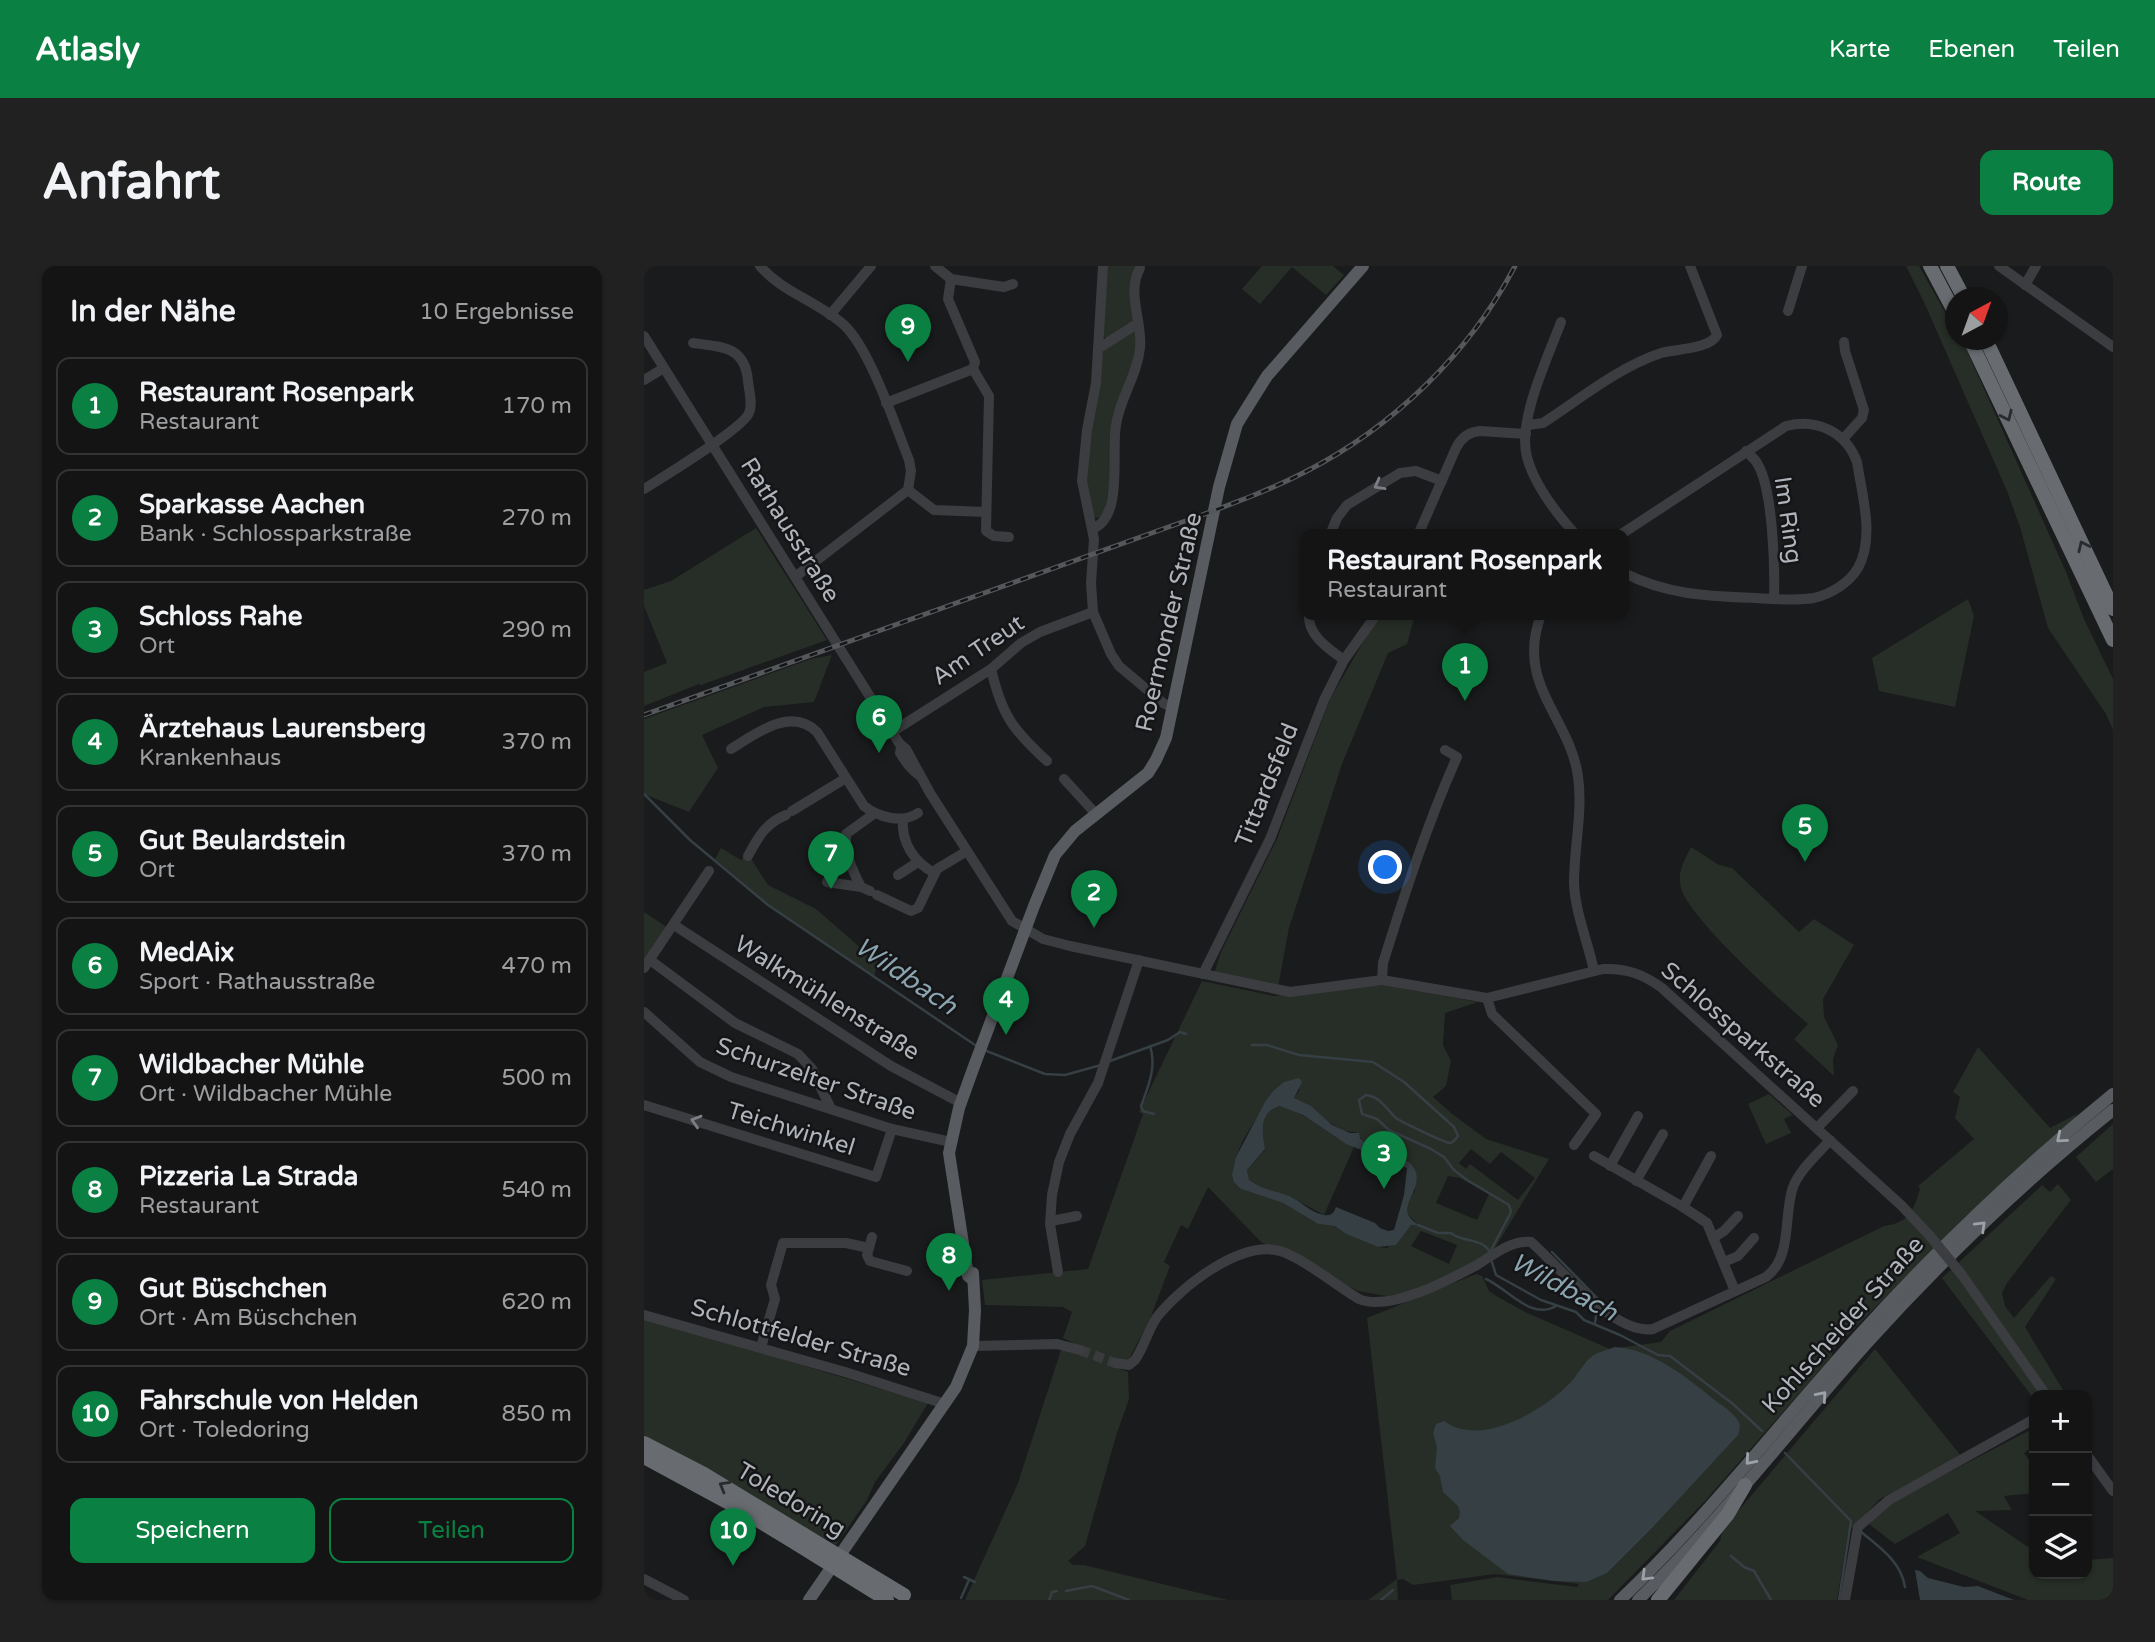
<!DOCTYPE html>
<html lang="de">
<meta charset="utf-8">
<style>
body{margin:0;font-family:"Varela Round",sans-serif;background:#212122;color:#f1f3f6}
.controls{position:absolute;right:21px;bottom:21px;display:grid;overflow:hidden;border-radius:14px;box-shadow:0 2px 5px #0004}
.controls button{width:63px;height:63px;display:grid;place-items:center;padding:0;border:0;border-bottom:2px solid #333334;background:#141415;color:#f1f3f6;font:35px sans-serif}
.compass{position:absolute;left:1301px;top:21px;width:63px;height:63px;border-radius:50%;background:#141415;box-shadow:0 2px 5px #0004;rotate:41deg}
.you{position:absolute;left:742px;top:602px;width:24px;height:24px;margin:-18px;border:5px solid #fff;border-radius:50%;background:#1a73e8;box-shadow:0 0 0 10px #1a73e833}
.badge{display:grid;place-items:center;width:46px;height:46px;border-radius:50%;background:#0b8043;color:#fff;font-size:23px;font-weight:700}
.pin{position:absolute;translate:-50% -58px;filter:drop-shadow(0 2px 4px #0008)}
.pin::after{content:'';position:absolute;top:37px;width:24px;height:21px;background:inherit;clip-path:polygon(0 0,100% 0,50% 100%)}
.popup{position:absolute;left:656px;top:263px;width:329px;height:91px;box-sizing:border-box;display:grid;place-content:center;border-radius:14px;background:#141415;filter:drop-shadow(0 2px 5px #0005);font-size:23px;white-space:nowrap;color:#9d9ea0}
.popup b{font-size:26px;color:#f1f3f6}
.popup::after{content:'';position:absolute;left:50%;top:100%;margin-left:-14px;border:14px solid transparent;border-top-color:#141415}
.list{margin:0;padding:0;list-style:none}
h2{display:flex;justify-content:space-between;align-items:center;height:91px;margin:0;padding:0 28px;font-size:30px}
h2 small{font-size:23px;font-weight:400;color:#9d9ea0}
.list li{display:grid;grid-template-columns:46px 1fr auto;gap:21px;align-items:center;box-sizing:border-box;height:98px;margin:0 14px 14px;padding:0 14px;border:2px solid #333334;border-radius:14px}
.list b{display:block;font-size:26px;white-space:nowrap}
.list p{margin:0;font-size:23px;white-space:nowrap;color:#9d9ea0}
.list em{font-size:23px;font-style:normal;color:#9d9ea0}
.actions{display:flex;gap:14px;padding:21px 28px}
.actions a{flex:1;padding:16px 0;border:2px solid #0b8043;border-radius:14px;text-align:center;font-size:24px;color:#0b8043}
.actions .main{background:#0b8043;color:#fff}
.icon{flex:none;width:38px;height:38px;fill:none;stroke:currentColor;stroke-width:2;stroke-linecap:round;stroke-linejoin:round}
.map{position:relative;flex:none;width:1469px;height:1334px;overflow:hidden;border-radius:14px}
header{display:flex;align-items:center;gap:42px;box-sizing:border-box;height:98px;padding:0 35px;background:#0b8043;color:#fff}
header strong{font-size:33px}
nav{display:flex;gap:38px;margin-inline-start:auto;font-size:24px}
.intro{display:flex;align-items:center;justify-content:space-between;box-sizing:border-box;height:168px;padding:0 42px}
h1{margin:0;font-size:49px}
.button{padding:18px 32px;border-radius:14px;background:#0b8043;color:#fff;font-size:24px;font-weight:700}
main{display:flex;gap:42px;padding:0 42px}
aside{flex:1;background:#141415;border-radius:14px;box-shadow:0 2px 5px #0004}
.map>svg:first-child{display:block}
</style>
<header>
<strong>Atlasly</strong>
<nav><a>Karte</a><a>Ebenen</a><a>Teilen</a></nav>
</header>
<div class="intro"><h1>Anfahrt</h1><a class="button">Route</a></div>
<main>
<aside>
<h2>In der Nähe<small>10 Ergebnisse</small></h2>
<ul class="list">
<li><span class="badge">1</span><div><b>Restaurant Rosenpark</b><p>Restaurant</p></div><em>170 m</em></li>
<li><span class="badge">2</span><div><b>Sparkasse Aachen</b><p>Bank · Schlossparkstraße</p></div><em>270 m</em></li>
<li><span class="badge">3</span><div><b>Schloss Rahe</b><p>Ort</p></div><em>290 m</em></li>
<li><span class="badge">4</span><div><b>Ärztehaus Laurensberg</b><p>Krankenhaus</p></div><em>370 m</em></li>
<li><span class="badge">5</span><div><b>Gut Beulardstein</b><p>Ort</p></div><em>370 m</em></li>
<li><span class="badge">6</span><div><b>MedAix</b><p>Sport · Rathausstraße</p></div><em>470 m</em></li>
<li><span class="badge">7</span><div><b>Wildbacher Mühle</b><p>Ort · Wildbacher Mühle</p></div><em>500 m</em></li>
<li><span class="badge">8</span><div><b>Pizzeria La Strada</b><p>Restaurant</p></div><em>540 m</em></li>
<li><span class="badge">9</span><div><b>Gut Büschchen</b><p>Ort · Am Büschchen</p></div><em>620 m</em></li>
<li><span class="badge">10</span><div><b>Fahrschule von Helden</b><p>Ort · Toledoring</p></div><em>850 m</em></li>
</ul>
<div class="actions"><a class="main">Speichern</a><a>Teilen</a></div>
</aside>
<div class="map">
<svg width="1469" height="1334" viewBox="0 0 1469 1334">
<rect width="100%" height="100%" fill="#1a1b1c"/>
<g fill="#272e27" fill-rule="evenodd">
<path d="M461,0H491L488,35L492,77L460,248L455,252L449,251L441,214L457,92L462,72L459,70Z"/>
<path d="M618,0H689L700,9L682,29L648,1L616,38L598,23Z"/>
<path d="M1262,0H1275L1311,64V74H1317L1319,76L1422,306L1440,353L1469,413V464L1462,448L1404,362L1376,261L1363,225L1280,36Z"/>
<path d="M112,262L183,374L57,419L55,418L0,440V406L23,397L0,340V324L27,315Z"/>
<path d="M1324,333L1330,350L1311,441L1235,425L1228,392Z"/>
<path d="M735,349H771L763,378L744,387L698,498L645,662L634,721L570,708L577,686L633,573L686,433Z"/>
<path d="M188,389L170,436L120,441L58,469L74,502L45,546L0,528V453L167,393Z"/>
<path d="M1047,581L1075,599L1088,602L1155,666L1170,653L1210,679L1179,733L1180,751L1194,779L1189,793L1190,810L1150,773L1164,758C1137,735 1045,652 1037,622C1033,605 1040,596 1047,581Z"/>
<path d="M77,582L97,594L102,588L106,591L124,619L172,643L218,683L234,694L230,711L124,638L71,593Z"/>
<path d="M0,646L24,662L0,695Z"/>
<path d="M558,715L630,730L738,719L834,736L801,747L799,779L807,795L802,820L789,831L807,847L842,873L905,893L849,985L812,1006L761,1027L742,1030L714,1025L617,976L564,921L544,963L537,959L520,996L526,1000L506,1053L485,1093L470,1101L484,1106L485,1133L472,1170L441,1280L424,1295L429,1299H440L584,1334H321L374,1217L417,1084L431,1085L437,1081L419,1072L428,1046L419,1041L341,1039L338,1014L444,1003L499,848L495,846ZM656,823L650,832C667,841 693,868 712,866L720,876L765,896L771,925C762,937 759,949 774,957L773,960L767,959L743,982L734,981L702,968L691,960L674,958L639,937L597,923L592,891L599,874L629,825ZM827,883L846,898L857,886L891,912L874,934L826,898L822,903L815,897ZM804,910L816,912L845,928L833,954L792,937ZM777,965L813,979L805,998L767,980Z"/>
<path d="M1334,781L1406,862L1433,848L1430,854L1324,948L1189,1084L1188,1090L1061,1235L964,1334H808L806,1319L853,1311L933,1321L935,1318L851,1308L769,1319L759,1313L753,1314L754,1334H724L753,1313L723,1052L832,1008L838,1010L845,1025L854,1031L881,1046L966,1083L1017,1076L1026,1065L1240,960C1265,957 1269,945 1276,923L1274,920L1330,873L1311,852L1316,831L1309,826Z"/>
<path d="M1125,828L1149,849L1140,853L1147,867L1122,878L1104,838Z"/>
<path d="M636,840C664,847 684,870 710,881L680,949L647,931L612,920L604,914L603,904L621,884C618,865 615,846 636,840Z"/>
<path d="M1469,858V903L1452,916L1432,891Z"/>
<path d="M1414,918L1427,934L1363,1017L1358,1027L1361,1040L1370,1052L1407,1010L1412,1013L1381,1061L1422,1129H1390V1133L1298,1012L1398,919L1406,926Z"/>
<path d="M0,1052L284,1137L260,1177L231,1216L223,1234L192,1279L0,1169Z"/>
<path d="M1231,1083L1317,1190L1236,1233L1204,1266L1193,1334H1030L1076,1275L1079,1263Z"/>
<path d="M1390,1162V1181L1380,1187L1390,1201V1227L1360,1230L1368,1244L1331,1245L1390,1285V1308H1443V1294L1469,1292V1334H1384L1273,1291L1316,1267L1304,1247L1251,1278L1225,1258L1246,1237Z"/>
</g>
<g fill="#353f44" fill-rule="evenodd">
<path d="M655,812L658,816L650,832L667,840L688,859L706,867H715L716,872L720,876L765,896C790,920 744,941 774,958V960L767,959L752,979L734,981L702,968L691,960L674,958L639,937L597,923L590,916L588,909L592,891L621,836L629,825L640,816ZM636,840L659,849L702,878L763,902L760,929L750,964L744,965L736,962L731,957L692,941C690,947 687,950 680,949C667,947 657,935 645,930C631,925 617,923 605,914L603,904L621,883C618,865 615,846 636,840Z"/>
<path d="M971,1081C1008,1083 1044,1112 1072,1135C1079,1140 1088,1146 1093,1153C1097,1158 1096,1163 1094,1169L1008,1262L963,1307L942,1316L910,1315L864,1308L819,1274L806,1260L815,1252L816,1246L814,1240L799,1226L796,1210L791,1202L793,1181L789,1167L792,1158L800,1155C836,1182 899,1145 926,1117C933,1110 938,1099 946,1092C952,1086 963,1084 971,1081Z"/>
<path d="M1271,1304L1276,1305L1284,1312L1320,1321L1334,1320L1370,1334H1276Z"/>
</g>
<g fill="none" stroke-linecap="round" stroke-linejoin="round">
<g stroke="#353f44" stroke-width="2.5">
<path d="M0,528L46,574L124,639L334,781"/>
<path d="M608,779H623L655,789L729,796L760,816L810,861L814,870C812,873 810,876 806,877C803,878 756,855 752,852C741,842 737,831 722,829L715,834L718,848L733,853L745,864L787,883L800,891L810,904L823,914L865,939L867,946L846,986"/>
<path d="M506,780C513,801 504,821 497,840L499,845L510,848"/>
<path d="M340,784L401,808L421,809L457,799"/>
<path d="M466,795L524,774L536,766L542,768"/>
<path d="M774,959L794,967H807C819,977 837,971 846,986"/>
<path d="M908,986L955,1034"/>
<path d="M847,993L852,1009L897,1034L932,1046L940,1054L976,1069L1014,1089L1026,1090L1089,1138L1118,1165"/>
<path d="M842,1013C863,1022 887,1055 912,1040"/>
<path d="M951,1057L953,1043"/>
<path d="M1141,1187L1207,1255L1195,1334"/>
<path d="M1216,1265C1235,1281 1257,1295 1261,1321"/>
<path d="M1087,1290L1100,1301L1110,1305L1127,1334"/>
<path d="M320,1311L331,1316"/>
<path d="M422,1325L448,1320L485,1334"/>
<path d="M317,1332L325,1314"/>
<path d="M405,1334L408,1326L413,1325"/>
<path d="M737,1334L749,1324"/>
</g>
<path stroke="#383a3c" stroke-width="10" stroke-dasharray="10 5" stroke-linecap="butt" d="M436,1084L471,1097"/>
<g stroke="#3c3d41" stroke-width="10">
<path d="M116,0C138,26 175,36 200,59C226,83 251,159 265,194L267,205L264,224L290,244L342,246"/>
<path d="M291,0L307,13L360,21L369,18"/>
<path d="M459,0L452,117L443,164L438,215L450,273L447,317L449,346L467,388L475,400L519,437L529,442"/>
<path d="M1355,0L1469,81"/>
<path d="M307,13L304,33L331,96L329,103"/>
<path d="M1381,19L1392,0"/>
<path d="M1144,45L1158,0"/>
<path d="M186,49L227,0"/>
<path d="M917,56C904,91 873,155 883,191C890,219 913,248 932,269"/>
<path d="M0,70L255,477L262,483L286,527L368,655L399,673L426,680L646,726L738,714L843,732L959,703C982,702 999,708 1018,722L1258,940L1286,970"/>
<path d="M455,82L493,58"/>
<path d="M0,114L20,102"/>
<path d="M242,137L329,103L345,130L342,265L350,270L365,271"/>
<path d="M884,159L899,157C936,133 975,101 1017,87C1032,83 1066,83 1073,69L1046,0"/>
<path d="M1199,173L1218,152L1220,144L1201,85L1200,76"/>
<path d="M1102,185C1106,189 1111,193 1113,197C1129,222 1131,302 1130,333"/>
<path d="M0,223C18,212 99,162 105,147C109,138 105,125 104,115C101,80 78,81 49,77"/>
<path d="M448,263C480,252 467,186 472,159C476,132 493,110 496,82C499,56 482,27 496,2"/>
<path d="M686,269L693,252L703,239L756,207L772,205L798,215"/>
<path d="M774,269L812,182C817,172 824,166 836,165L882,168"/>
<path d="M976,269L1142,160C1173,152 1202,166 1213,196C1218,229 1231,271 1214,302C1205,317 1187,328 1170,332C1152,335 1130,333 1111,332C1063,330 1024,329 980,307"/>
<path d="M151,311L264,224"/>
<path d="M665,349C664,370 685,383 700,394"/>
<path d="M897,349C871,418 925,450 934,510C939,546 930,581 930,617C931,646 944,676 950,705"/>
<path d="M347,403C358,449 368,463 403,495"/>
<path d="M248,466L347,403L377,377L396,366L449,346"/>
<path d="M257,481L256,487C262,496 266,503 276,510"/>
<path d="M87,483C111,468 147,440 173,466L220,540C234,551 258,558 274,547"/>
<path d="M420,513L452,548"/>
<path d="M148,545L202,512"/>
<path d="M259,553C257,576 270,597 291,607"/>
<path d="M104,590C114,571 122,557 142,549"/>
<path d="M254,609L274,596"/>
<path d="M183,616L217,621L226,625"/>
<path d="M217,621C208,604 201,588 202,568L231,547"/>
<path d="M233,629L267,645L274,642L293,603L323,585"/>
<path d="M30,659L247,800L317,837"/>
<path d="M6,694L91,757L154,788L168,803L187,843"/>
<path d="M0,702L65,605"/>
<path d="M559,708L626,573L680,434L700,394L732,349"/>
<path d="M738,714L739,697C761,627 783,558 813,491L801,484"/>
<path d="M843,732L848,748L952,848L930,879"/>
<path d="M0,746L56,796L87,811L248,863L307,876"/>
<path d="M0,839L232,911L248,863"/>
<path d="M1173,862L1209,825"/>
<path d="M950,890L1039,941L1063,957L1091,1025"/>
<path d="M966,900L994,850"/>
<path d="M992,915L1019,868"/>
<path d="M1039,941L1067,890"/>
<path d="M407,955L433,950"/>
<path d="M1069,972L1080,965L1094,950"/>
<path d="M225,982L223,989L226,995L263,1005"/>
<path d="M1080,996L1094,990L1110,972"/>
<path d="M414,1006L406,958L408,929L415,896L426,868L454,817L495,694"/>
<path d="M1318,1009L1402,1129"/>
<path d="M0,1049L201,1106L301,1138"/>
<path d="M329,1080L413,1078L436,1084"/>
<path d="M117,1081L131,1033L127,1019L139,977H202L225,982L228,971"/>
<path d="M471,1097L485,1099L491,1094C500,1081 504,1064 513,1051C537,1021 596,974 636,985C659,992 693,1020 715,1033C745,1046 805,1014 833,999C849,989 867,974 887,976C915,1000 970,1070 1009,1063L1122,1011C1149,991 1139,950 1149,921C1156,903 1174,888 1186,874"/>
<path d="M1443,1189L1469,1225"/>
<path d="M0,1313L40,1334"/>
<path d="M1201,1334L1214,1261L1245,1234L1390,1153"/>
</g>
<g stroke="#585b5f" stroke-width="12">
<path d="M328,1013L324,1010L305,887L315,842L329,803L390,640L411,589L431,565L504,507L512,494L522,472L575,221L593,158L623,110L719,0"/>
<path d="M165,1334L312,1121L329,1080L331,1044L329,1007"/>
<path d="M976,1334C1064,1251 1137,1155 1218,1066C1296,980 1379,901 1469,828"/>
<path d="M994,1334C1077,1254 1147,1162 1223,1077C1299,993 1381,914 1469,844"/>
</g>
<g stroke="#686c71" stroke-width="14">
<path d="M1286,0L1311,47"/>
<path d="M1303,0L1320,32"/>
<path d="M1326,74L1469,374"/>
<path d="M1342,74L1469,343"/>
<path d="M0,1177L60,1208L159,1268"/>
<path d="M0,1191L87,1238L153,1278"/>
<path d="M1014,1334L1084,1248L1101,1219"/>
</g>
<g stroke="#55585b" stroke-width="5">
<path id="rail" d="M0,449L558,249C593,236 628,223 661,206C749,161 825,88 871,0"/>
</g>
<use href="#rail" stroke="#151517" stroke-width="2.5" stroke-dasharray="8" stroke-linecap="butt"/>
<path stroke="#3c3d41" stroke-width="10" d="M1286,970L1318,1009"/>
<g stroke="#686c71" stroke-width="14">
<path d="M159,1268L260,1329"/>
<path d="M153,1278L243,1334"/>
</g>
</g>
<defs><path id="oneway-chevron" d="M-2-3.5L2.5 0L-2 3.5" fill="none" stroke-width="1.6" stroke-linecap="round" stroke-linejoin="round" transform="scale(1.75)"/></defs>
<g stroke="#2a2b2e">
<use href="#oneway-chevron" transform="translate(1363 150) rotate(65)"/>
<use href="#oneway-chevron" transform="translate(1439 280) rotate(-115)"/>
<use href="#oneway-chevron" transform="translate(80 1220) rotate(-150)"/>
</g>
<g stroke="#7b7e84">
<use href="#oneway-chevron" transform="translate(735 219) rotate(151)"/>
<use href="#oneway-chevron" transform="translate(52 855) rotate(-163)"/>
</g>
<g stroke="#9da2a8">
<use href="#oneway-chevron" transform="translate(1417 872) rotate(140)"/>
<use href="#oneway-chevron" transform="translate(1337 960) rotate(-44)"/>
<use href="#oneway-chevron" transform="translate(1178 1130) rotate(-49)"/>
<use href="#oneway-chevron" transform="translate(1106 1194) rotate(131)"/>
<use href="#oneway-chevron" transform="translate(1002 1310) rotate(136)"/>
</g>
<g text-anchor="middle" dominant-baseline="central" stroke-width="5" stroke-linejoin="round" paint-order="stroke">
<g font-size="24" fill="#aeb4ba" stroke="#151517">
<text transform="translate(1144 254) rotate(82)">Im Ring</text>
<text transform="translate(146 264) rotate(58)">Rathausstraße</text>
<text transform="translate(525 356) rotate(-77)">Roermonder Straße</text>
<text transform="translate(334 384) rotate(-34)">Am Treut</text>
<text transform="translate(623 519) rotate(-68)">Tittardsfeld</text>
<text transform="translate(183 732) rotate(32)">Walkmühlenstraße</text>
<text transform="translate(1099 769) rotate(41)">Schlossparkstraße</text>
<text transform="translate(172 813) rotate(19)">Schurzelter Straße</text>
<text transform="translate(147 863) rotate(17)">Teichwinkel</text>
<text transform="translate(1199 1059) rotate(-48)">Kohlscheider Straße</text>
<text transform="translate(157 1072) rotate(16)">Schlottfelder Straße</text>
<text transform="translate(147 1234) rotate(31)">Toledoring</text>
</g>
<g font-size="26" font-style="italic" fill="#8aa5b0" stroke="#151517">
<text transform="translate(262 710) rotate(34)">Wildbach</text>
<text transform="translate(920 1021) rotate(28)">Wildbach</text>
</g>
</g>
</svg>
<div class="controls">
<button>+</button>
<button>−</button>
<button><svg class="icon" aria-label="layers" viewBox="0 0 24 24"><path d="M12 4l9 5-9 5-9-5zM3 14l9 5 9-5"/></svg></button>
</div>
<svg class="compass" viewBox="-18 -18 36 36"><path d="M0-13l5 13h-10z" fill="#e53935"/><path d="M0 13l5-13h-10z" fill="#9d9ea0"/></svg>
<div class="you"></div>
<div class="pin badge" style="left:821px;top:435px">1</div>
<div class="popup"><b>Restaurant Rosenpark</b>Restaurant</div>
<div class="pin badge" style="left:450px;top:662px">2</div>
<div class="pin badge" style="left:740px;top:923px">3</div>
<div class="pin badge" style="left:362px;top:769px">4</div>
<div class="pin badge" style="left:1161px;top:596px">5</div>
<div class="pin badge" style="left:235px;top:487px">6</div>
<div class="pin badge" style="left:187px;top:623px">7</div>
<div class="pin badge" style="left:305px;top:1025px">8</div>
<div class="pin badge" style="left:264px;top:96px">9</div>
<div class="pin badge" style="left:89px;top:1300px">10</div>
</div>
</main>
